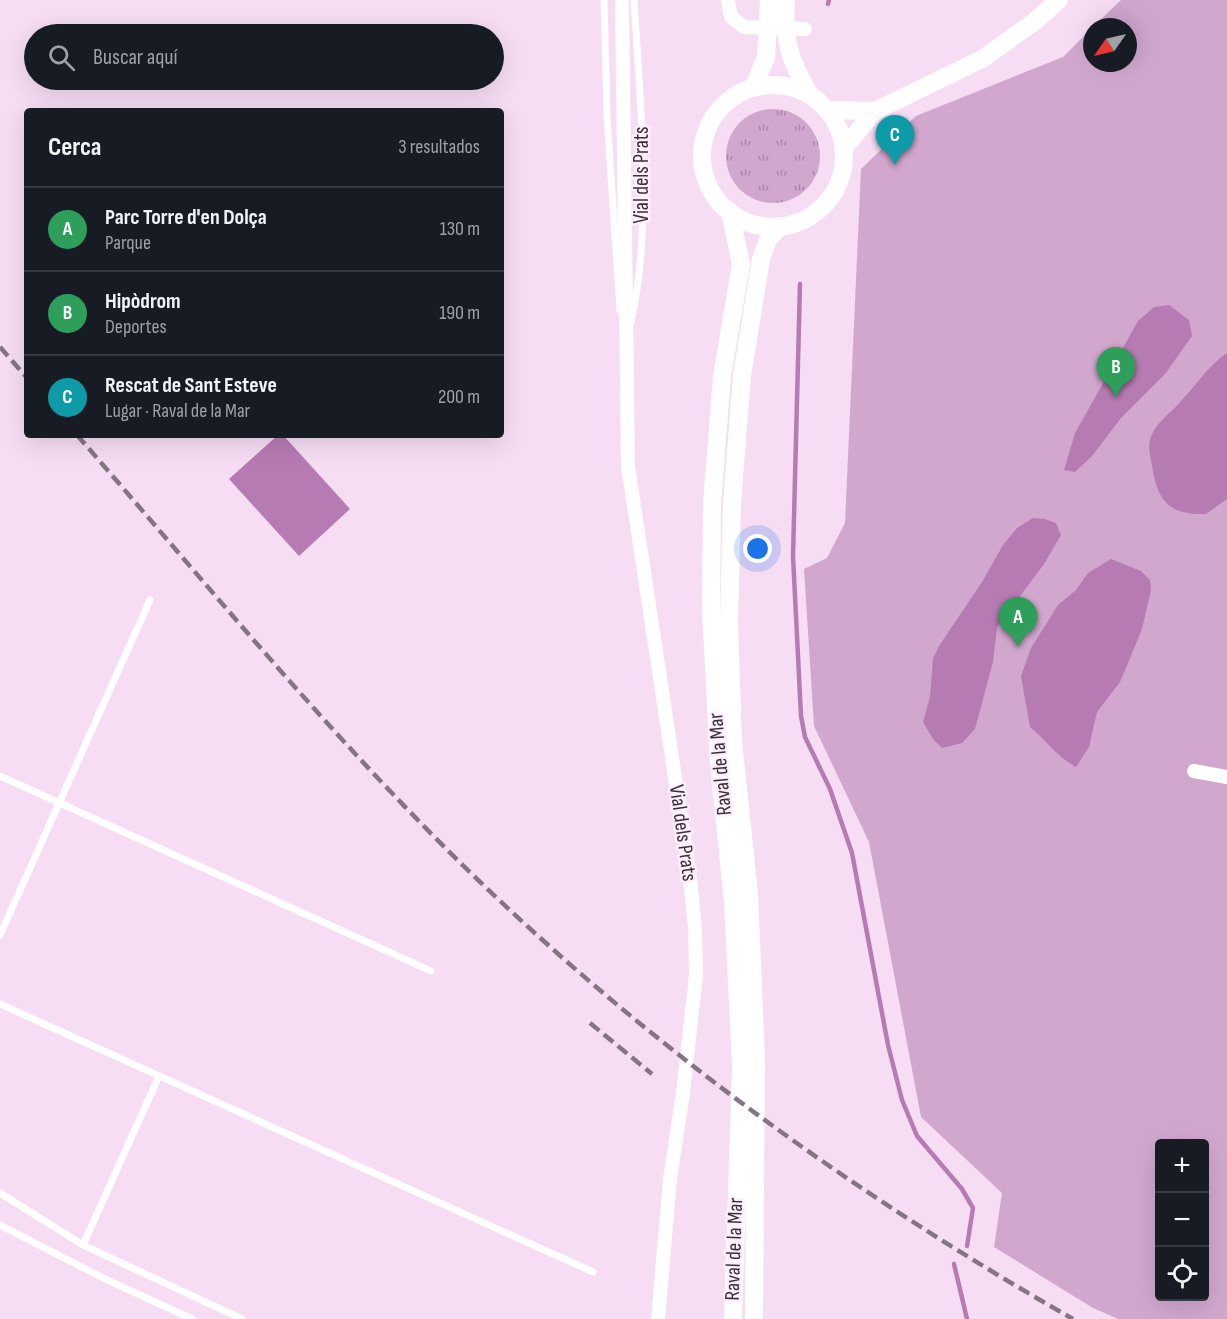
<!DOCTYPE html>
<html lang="es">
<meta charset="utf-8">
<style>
body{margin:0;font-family:"Sofia Sans Condensed",sans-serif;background:#20242c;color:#f1f3f6}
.controls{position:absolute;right:18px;bottom:18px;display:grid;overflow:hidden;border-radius:6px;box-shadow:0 6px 24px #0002}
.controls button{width:54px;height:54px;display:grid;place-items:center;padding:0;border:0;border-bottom:2px solid #363941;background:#171b24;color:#f1f3f6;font:30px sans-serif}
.compass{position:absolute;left:1083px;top:18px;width:54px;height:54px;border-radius:50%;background:#171b24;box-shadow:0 6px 24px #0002;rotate:236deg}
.you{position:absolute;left:758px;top:549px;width:21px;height:21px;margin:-15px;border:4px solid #fff;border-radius:50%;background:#1a73e8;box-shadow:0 0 0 9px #1a73e833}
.badge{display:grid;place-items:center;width:39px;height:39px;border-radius:50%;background:#027c33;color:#fff;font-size:20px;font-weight:700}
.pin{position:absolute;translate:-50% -50px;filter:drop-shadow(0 2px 3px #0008)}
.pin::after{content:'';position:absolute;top:32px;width:21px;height:18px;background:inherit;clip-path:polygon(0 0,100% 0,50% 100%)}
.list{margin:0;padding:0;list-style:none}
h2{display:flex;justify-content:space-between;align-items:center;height:78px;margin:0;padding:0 24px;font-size:26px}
h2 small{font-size:20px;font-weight:400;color:#9ea1a6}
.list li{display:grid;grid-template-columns:39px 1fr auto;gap:18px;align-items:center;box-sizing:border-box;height:84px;padding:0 24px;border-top:2px solid #363941}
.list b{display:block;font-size:22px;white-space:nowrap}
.list p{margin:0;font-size:20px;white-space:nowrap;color:#9ea1a6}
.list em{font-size:20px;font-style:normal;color:#9ea1a6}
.icon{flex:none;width:33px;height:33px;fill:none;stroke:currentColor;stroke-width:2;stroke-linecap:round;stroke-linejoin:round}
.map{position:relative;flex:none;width:1227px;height:1319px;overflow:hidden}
.search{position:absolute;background:#171b24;box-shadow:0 6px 24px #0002;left:24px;top:24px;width:480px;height:66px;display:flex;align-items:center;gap:15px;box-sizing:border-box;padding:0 21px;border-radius:33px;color:#9ea1a6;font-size:22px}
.panel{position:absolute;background:#171b24;box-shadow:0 6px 24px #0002;left:24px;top:108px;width:480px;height:330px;border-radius:6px}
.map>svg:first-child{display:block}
</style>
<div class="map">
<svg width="1227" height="1319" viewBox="0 0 1227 1319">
<defs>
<pattern id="grass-tufts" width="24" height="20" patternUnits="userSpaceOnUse" patternTransform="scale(1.5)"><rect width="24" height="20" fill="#d1a7ce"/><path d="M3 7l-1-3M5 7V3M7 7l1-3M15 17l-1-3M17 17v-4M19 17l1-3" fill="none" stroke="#ab88a8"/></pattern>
</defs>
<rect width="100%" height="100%" fill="#f6ddf4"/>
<circle fill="url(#grass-tufts)" cx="773" cy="156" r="47"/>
<path fill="#d1a7ce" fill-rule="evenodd" d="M1121,0H1227V1319H1118L1093,1308L994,1247L1002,1193L921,1117L869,842L814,726L804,569L827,558L845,523L861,169L916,116L1063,57L1092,28V63H1128V27H1093ZM1160,1144H1204V1296H1160Z"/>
<g fill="#b77bb3">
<path d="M1169,305L1189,320L1192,336L1165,374L1121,418L1092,456L1075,472L1064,470L1075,433L1138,321L1154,307Z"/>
<path d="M1227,353V499L1206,514C1169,515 1158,502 1152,466C1150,456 1147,444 1152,434C1159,420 1172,412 1182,400C1198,383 1208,366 1227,353Z"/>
<path d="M278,435H283L350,509L299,556L229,479Z"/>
<path d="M1033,518L1045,519L1056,523L1061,535L1044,564L997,627L993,662L975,729L962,743L942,748L933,739L923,722L930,697L933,659L939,646L982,582L1003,545L1017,528Z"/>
<path d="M1111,559L1141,571L1150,580L1151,590L1142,629L1128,663L1120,682L1097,712L1089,747L1076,767C1057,757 1046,740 1030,727L1021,676L1031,648L1058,605L1076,590L1088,573Z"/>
</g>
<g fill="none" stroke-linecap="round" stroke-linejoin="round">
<g stroke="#b77bb3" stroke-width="4.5">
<path d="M828,4L829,0"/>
<path d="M800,284L793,556L801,716L805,737L830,789L852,853L888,1045L902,1100L917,1136L962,1189L973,1208L967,1246"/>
<path d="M954,1264L967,1319"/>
</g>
<g stroke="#fff" stroke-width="7">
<path d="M604,0L607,116L620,310"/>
<path d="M631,322C653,225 640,100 634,0"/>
<path d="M0,776L431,971"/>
<path d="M0,935L150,600"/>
<path d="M0,1004L593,1272"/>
<path d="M0,1193L83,1245L242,1319"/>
<path d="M0,1225L103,1278L192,1319"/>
<path d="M83,1245L159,1076"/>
</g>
<g stroke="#fff" stroke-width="14">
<path d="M622,0L628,466L689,870L695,928L696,975L683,1093L670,1179L658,1319"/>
<path d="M728,0L731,17L744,27L805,29"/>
<path d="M1194,771L1227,777"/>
</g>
<g stroke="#fff" stroke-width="18">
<path d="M786,0C783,40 790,61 810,95"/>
<circle cx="773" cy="156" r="71"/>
<path d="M753,88L766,58L769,0"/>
<path d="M827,110L875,111L982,59L1034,22L1059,0"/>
<path d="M843,149L875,111"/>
<path d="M730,212L741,264L722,376L712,504L711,609L719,765L733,901L741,1065L733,1319"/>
<path d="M754,1319L756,1061L749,893L733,741L729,621L732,503L742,376L761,259L768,240L780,226"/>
</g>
<g stroke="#847583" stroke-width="4.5" stroke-dasharray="12 6" stroke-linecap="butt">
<path d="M0,347L27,378"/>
<path d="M77,435C214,592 346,756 498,899C671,1062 866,1201 1073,1319"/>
<path d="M590,1023L652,1074"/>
</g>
</g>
<g text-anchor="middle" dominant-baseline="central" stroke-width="5" stroke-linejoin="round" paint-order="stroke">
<g font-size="21" fill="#393039" stroke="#fdeefc">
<text transform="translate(641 175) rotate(-90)">Vial dels Prats</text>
<text transform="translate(720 764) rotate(-95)">Raval de la Mar</text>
<text transform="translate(683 833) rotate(82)">Vial dels Prats</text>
<text transform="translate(734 1249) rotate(-88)">Raval de la Mar</text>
</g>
</g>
</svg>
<div class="controls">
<button>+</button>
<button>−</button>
<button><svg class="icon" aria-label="locate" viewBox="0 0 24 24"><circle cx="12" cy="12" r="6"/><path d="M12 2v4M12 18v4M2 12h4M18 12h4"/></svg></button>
</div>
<svg class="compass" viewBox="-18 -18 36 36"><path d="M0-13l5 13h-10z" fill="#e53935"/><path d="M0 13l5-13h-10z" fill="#9ea1a6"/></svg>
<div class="you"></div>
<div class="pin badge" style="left:1018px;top:647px;background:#2e9e5b">A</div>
<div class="pin badge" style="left:1116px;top:397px;background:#2e9e5b">B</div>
<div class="pin badge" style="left:895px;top:165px;background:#0f9aa8">C</div>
<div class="search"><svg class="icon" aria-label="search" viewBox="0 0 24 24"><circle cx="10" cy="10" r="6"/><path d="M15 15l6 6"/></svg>Buscar aquí</div>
<section class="panel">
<h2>Cerca<small>3 resultados</small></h2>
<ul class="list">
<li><span class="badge" style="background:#2e9e5b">A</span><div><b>Parc Torre d'en Dolça</b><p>Parque</p></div><em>130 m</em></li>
<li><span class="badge" style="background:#2e9e5b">B</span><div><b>Hipòdrom</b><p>Deportes</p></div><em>190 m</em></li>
<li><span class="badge" style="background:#0f9aa8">C</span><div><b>Rescat de Sant Esteve</b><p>Lugar · Raval de la Mar</p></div><em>200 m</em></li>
</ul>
</section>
</div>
